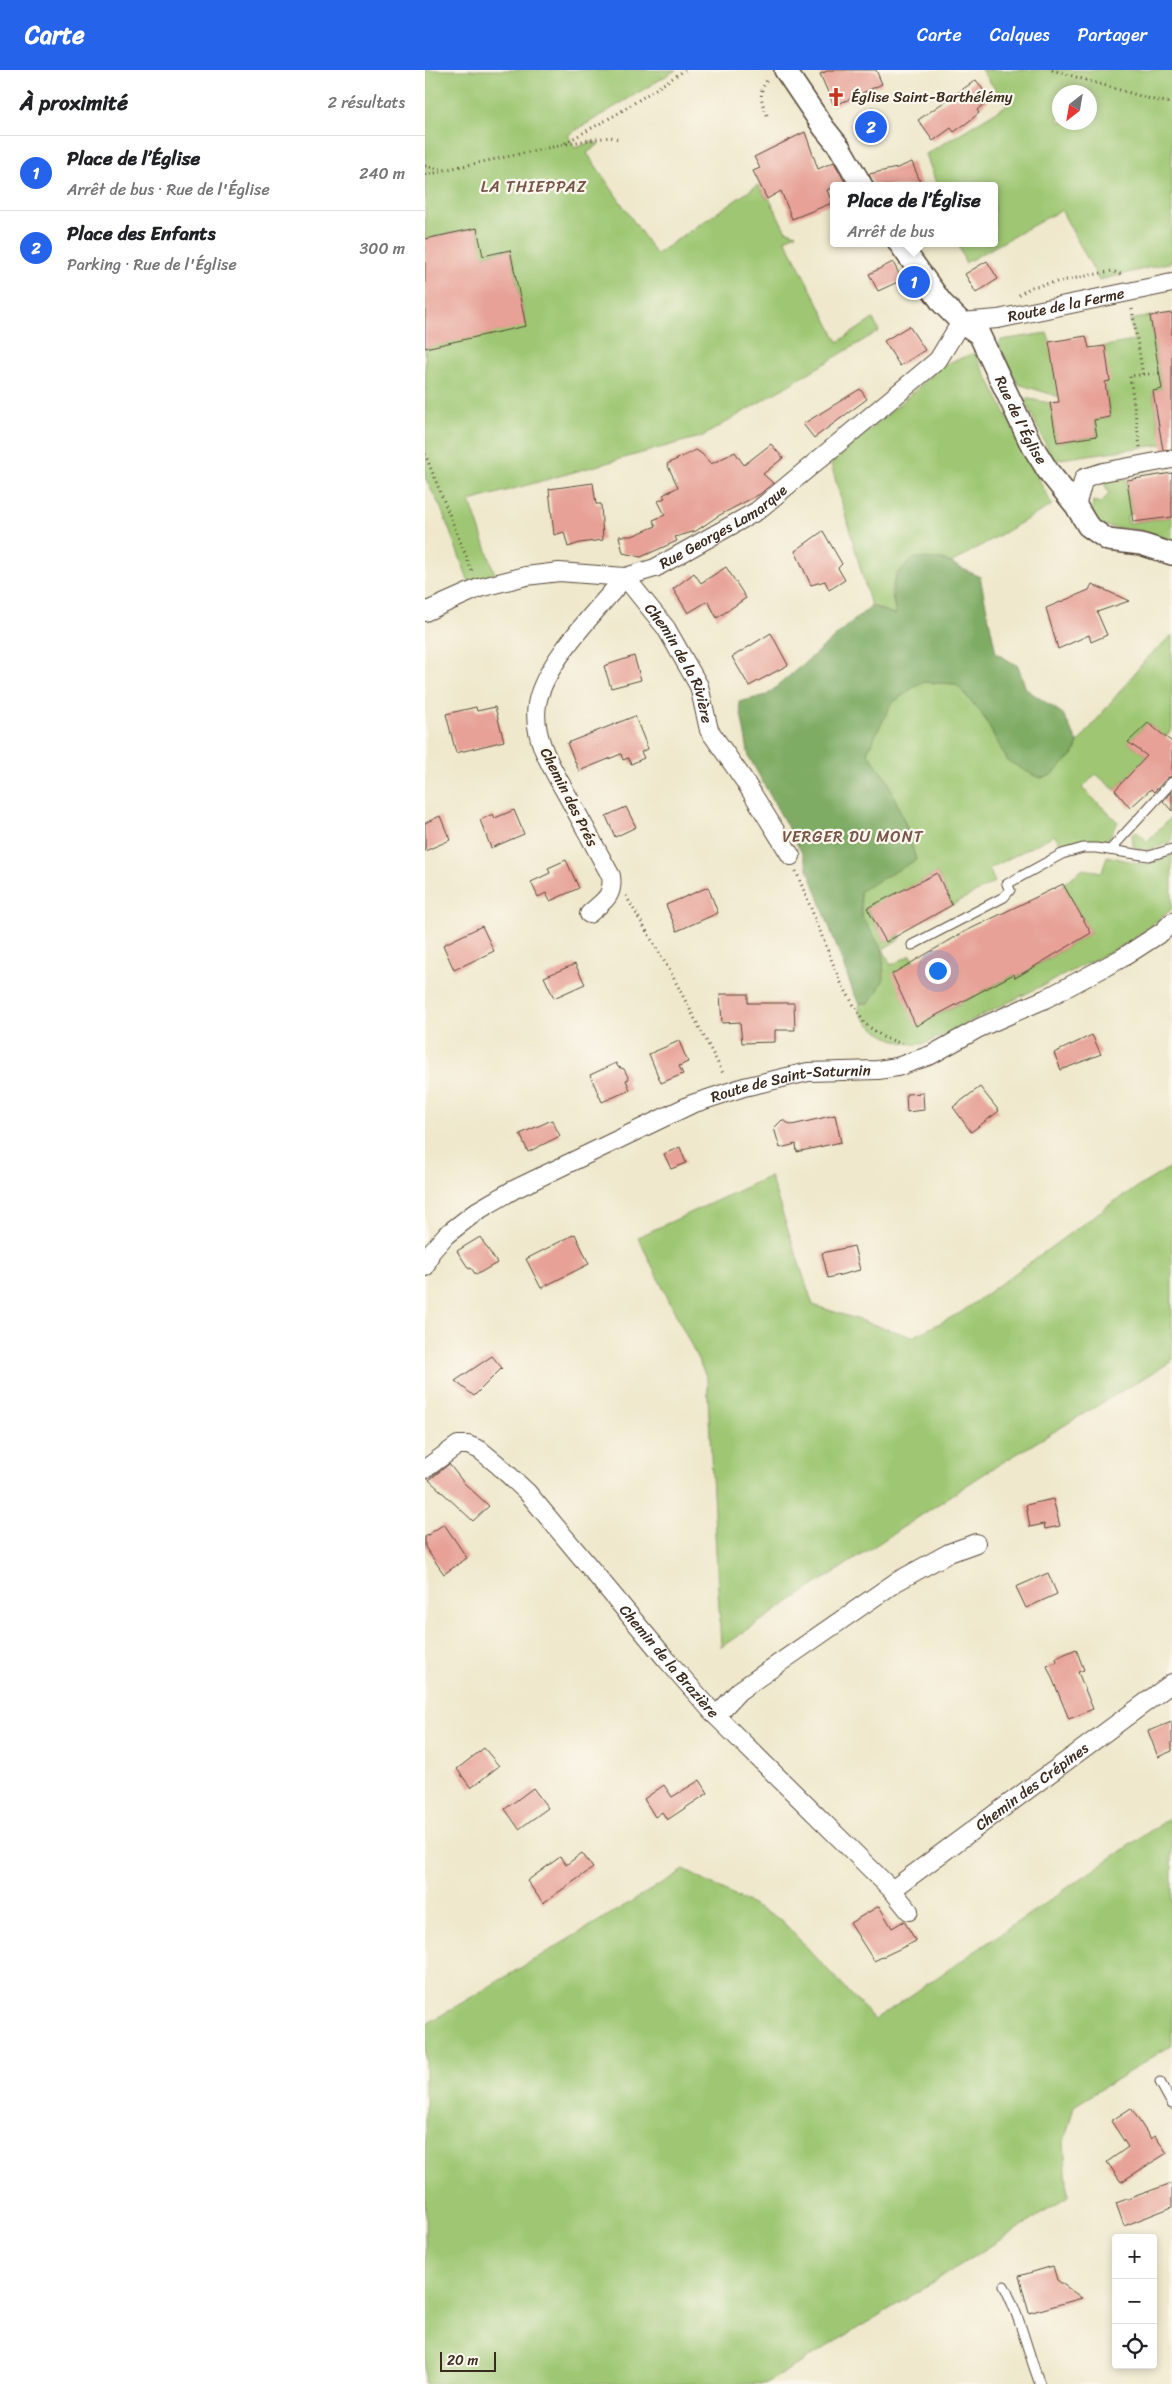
<!DOCTYPE html>
<html lang="fr">
<meta charset="utf-8">
<style>
body{margin:0;font-family:Sriracha,sans-serif;background:#f2f2f2;color:#202124}
.controls{position:absolute;right:15px;bottom:15px;display:grid;overflow:hidden;border-radius:5px;box-shadow:0 2px 8px #0003}
.controls button{width:45px;height:45px;display:grid;place-items:center;padding:0;border:0;border-bottom:1px solid #e0e0e0;background:#fff;color:#202124;font:25px sans-serif}
.compass{position:absolute;left:627px;top:15px;width:45px;height:45px;border-radius:50%;background:#fff;box-shadow:0 2px 8px #0003;rotate:211deg}
.scale{position:absolute;left:15px;bottom:12px;width:56px;box-sizing:border-box;padding-left:5px;border:2px solid #3b2a1e;border-top:0;font-size:14px;line-height:18px;white-space:nowrap;color:#3b2a1e;-webkit-text-stroke:4px #fbf7ec;paint-order:stroke}
.you{position:absolute;left:512px;top:900px;width:18px;height:18px;margin:-12px;border:4px solid #fff;border-radius:50%;background:#1a73e8;box-shadow:0 0 0 8px #1a73e833}
.badge{display:grid;place-items:center;width:32px;height:32px;border-radius:50%;background:#2563eb;color:#fff;font-size:16px;font-weight:700}
.pin{position:absolute;translate:-50% -50%;border:2px solid #fff;box-shadow:0 1px 5px #0006}
.popup{position:absolute;left:405px;top:112px;width:168px;height:65px;box-sizing:border-box;display:grid;place-content:center;border-radius:5px;background:#fff;filter:drop-shadow(0 1px 4px #0005);font-size:16px;white-space:nowrap;color:#757577}
.popup b{font-size:19px;color:#202124}
.popup::after{content:'';position:absolute;left:50%;top:100%;margin-left:-10px;border:10px solid transparent;border-top-color:#fff}
.list{margin:0;padding:0;list-style:none}
h2{display:flex;justify-content:space-between;align-items:center;height:65px;margin:0;padding:0 20px;font-size:21px}
h2 small{font-size:16px;font-weight:400;color:#757577}
.list li{display:grid;grid-template-columns:32px 1fr auto;gap:15px;align-items:center;box-sizing:border-box;height:75px;padding:0 20px;border-top:1px solid #e0e0e0}
.list b{display:block;font-size:19px;white-space:nowrap}
.list p{margin:0;font-size:16px;white-space:nowrap;color:#757577}
.list em{font-size:16px;font-style:normal;color:#757577}
.icon{flex:none;width:28px;height:28px;fill:none;stroke:currentColor;stroke-width:2;stroke-linecap:round;stroke-linejoin:round}
.map{position:relative;flex:none;width:747px;height:2314px;overflow:hidden}
header{display:flex;align-items:center;gap:30px;box-sizing:border-box;height:70px;padding:0 25px;background:#2563eb;color:#fff}
header strong{font-size:24px}
nav{display:flex;gap:28px;margin-inline-start:auto;font-size:18px}
main{display:flex}
aside{flex:1;background:#fff}
.map>svg:first-child{display:block}
</style>
<header>
<strong>Carte</strong>
<nav><a>Carte</a><a>Calques</a><a>Partager</a></nav>
</header>
<main>
<aside>
<h2>À proximité<small>2 résultats</small></h2>
<ul class="list">
<li><span class="badge">1</span><div><b>Place de l’Église</b><p>Arrêt de bus · Rue de l'Église</p></div><em>240 m</em></li>
<li><span class="badge">2</span><div><b>Place des Enfants</b><p>Parking · Rue de l'Église</p></div><em>300 m</em></li>
</ul>
</aside>
<div class="map">
<svg width="747" height="2314" viewBox="0 0 747 2314">
<rect width="100%" height="100%" fill="#fbf7ec"/>
<filter id="ink" filterUnits="userSpaceOnUse"><feTurbulence type="fractalNoise" baseFrequency=".02" numOctaves="2"/><feDisplacementMap in="SourceGraphic" scale="10" xChannelSelector="R" yChannelSelector="G"/><feConvolveMatrix kernelMatrix="1 2 1 2 8 2 1 2 1" color-interpolation-filters="sRGB"/></filter>
<filter id="wash" filterUnits="userSpaceOnUse"><feTurbulence type="fractalNoise" baseFrequency=".0096" numOctaves="4" result="noise"/><feDisplacementMap in="SourceGraphic" scale="20" xChannelSelector="R" yChannelSelector="G"/><feGaussianBlur stdDeviation="1.12" result="paint"/><feColorMatrix in="noise" values="0 0 0 0 0 0 0 0 0 0 0 0 0 0 0 0 0 1.4 0 .05"/><feComposite in="paint" operator="in"/></filter>
<g filter="url(#wash)">
<rect width="100%" height="100%" fill="#efe8cc"/>
<g fill="#9fc773" stroke="#6d7848" fill-rule="evenodd">
<path d="M0,0H251L143,65L150,78L167,72L174,74L162,83L231,184L333,115L342,129L344,128L360,160L371,164L360,169L413,272L448,249L454,261L278,366L45,431L70,504L44,512L16,438L0,408V278L101,255L85,180L52,187L56,175L52,158L0,169Z"/>
<path d="M556,0H747V192L674,210L636,140L540,193L533,173H569V116H512L501,84L582,35ZM634,22H664V52H634Z"/>
<path d="M725,246L737,319L728,321L734,359L735,363L747,373L628,390L599,328L625,333L632,372L672,366L669,350L685,347L680,312V276L709,271L705,250Z"/>
<path d="M622,263L625,272L635,327L593,314L574,275L576,270Z"/>
<path d="M550,283L627,435L526,493L517,489L472,503L466,521L471,545L446,536L406,394L520,294Z"/>
<path d="M686,409L702,410L707,444L702,445L703,453L747,447V471C736,467 724,462 713,460C693,456 662,463 668,431L676,433L684,424L679,413Z"/>
<path d="M747,565V659L740,667L723,653L703,672L722,686L690,720L671,704L657,718L693,752L682,770H660L636,774L629,765L564,799L570,812L527,835L512,803L442,839L461,872L475,864L476,868L458,879L466,895L486,885L489,891L491,956L589,905L591,908L666,863L638,814L658,799L677,802L682,786L721,795L747,785V839L703,873L502,973C478,979 445,962 434,941L435,933H444L458,881L437,847L435,820L491,790L481,756L462,709L442,682L467,633L496,612L531,614L557,644L583,691L616,708L648,685L653,673L721,589Z"/>
<path d="M747,746V771C736,776 719,785 708,776L707,765L711,761L722,771Z"/>
<path d="M747,1096V1291L565,1400L296,1577L282,1308L213,1167L345,1106L388,1235L487,1267L535,1243L687,1133Z"/>
<path d="M747,1746V1975L649,2036L639,2072L643,2127L491,2223L340,2314H0V1955L259,1800L356,1850L450,1950Z"/>
</g>
<path fill="#7fac65" stroke="#5d6b42" d="M489,488L517,489L555,507L571,583L593,596L601,619L638,644L653,673L648,685L625,706L616,708L608,705L583,691L557,644L531,614L496,612L467,633L442,682L462,709L481,756L491,790L435,821L437,847L458,881L459,909L451,924L444,933H435L429,924L378,785L324,687L314,632L342,625L446,536L471,545C466,514 464,510 489,488Z"/>
<g id="blocks">
<g fill="#e7a196">
<path d="M405,0H451L457,14L409,36L395,4Z"/>
<path d="M551,10L565,29L552,40L554,43L543,52L529,62L526,58L508,71L493,50Z"/>
<path d="M380,62L393,99L409,92L420,112L402,120L407,133L367,149L356,121L342,129L328,101L335,98L329,87Z"/>
<path d="M487,92L497,116H449L444,104L472,98Z"/>
<path d="M52,158L58,186L85,180L101,256L0,278V169Z"/>
<path d="M562,191L573,209L551,223L540,204Z"/>
<path d="M468,192L477,210L453,221L444,204Z"/>
<path d="M747,243V379L738,380L728,321L737,319L725,246Z"/>
<path d="M484,256L500,280L475,296L459,271Z"/>
<path d="M661,266L664,278L680,276L685,311L680,312L685,347L669,350L672,366L632,372L625,333L634,332L624,272Z"/>
<path d="M435,319L442,329L389,368L378,354Z"/>
<path d="M346,374L358,388L338,404L348,413L335,424L293,446L271,461L250,467L252,471L216,487L198,483L194,466H207L231,456L228,450L240,445L233,431L240,428L238,425L253,417L242,394L271,380L277,384L286,394L310,382L319,395Z"/>
<path d="M747,403V447L708,452L702,410Z"/>
<path d="M168,413L171,434H176L178,470L155,473L143,477L139,462L129,465L124,419Z"/>
<path d="M398,461L417,494L413,498L420,510L404,520L400,511L386,515L370,481Z"/>
<path d="M301,497L321,528L292,548L283,531L263,543L248,519L269,503L276,513Z"/>
<path d="M667,514L704,531L672,542L682,565L666,572L664,565L633,579L621,538L664,520Z"/>
<path d="M346,563L363,595L324,616L307,587Z"/>
<path d="M209,586L216,610L186,618L179,596Z"/>
<path d="M51,637L52,641L70,637L79,671L31,683L21,644Z"/>
<path d="M210,646L223,679L216,682L219,688L206,694L203,688L198,690L196,684L154,701L142,673Z"/>
<path d="M723,653L747,672V706L742,708L729,722L726,719L705,738L690,720L722,686L703,672Z"/>
<path d="M747,721V741L738,731Z"/>
<path d="M201,737L211,757L190,767L181,746Z"/>
<path d="M89,740L99,764L66,778L55,750L68,744L70,748Z"/>
<path d="M15,746L25,770L0,781V753Z"/>
<path d="M141,790L154,818L125,831L121,823L113,827L106,812L125,803L123,798Z"/>
<path d="M512,803L527,835L461,872L442,838Z"/>
<path d="M638,814L666,863L590,908L589,904L491,956L467,904L539,862Z"/>
<path d="M283,817L293,843L252,861L241,835Z"/>
<path d="M57,856L69,881L29,900L18,875Z"/>
<path d="M150,894L160,914L129,928L119,907Z"/>
<path d="M295,924H323V933H369L370,960H350V972L317,973L315,952L297,953Z"/>
<path d="M667,965L676,984L636,1000L629,983Z"/>
<path d="M254,971L263,992L254,996L258,1004L236,1013L224,984Z"/>
<path d="M191,993L193,997L199,999L204,1009L201,1010L205,1020L177,1032L165,1005Z"/>
<path d="M555,1017L574,1041L546,1062L528,1037Z"/>
<path d="M498,1023L499,1040L482,1042L481,1024Z"/>
<path d="M410,1045L416,1072L372,1082L371,1074L355,1078L349,1058L357,1050L367,1055Z"/>
<path d="M127,1050L135,1066L103,1082L95,1064Z"/>
<path d="M255,1077L261,1093L246,1099L239,1084Z"/>
<path d="M150,1164L164,1194L116,1218L101,1189Z"/>
<path d="M55,1167L72,1193L51,1205L46,1198L44,1199L32,1181Z"/>
<path d="M429,1176L435,1200L403,1208L397,1183Z"/>
<path d="M67,1286L77,1298L49,1326L30,1311Z"/>
<path d="M24,1394L39,1413L64,1436L48,1451L4,1410Z"/>
<path d="M628,1429L635,1456L620,1459L619,1454L605,1457L601,1435Z"/>
<path d="M19,1454L42,1488L19,1504L0,1477V1467Z"/>
<path d="M623,1503L632,1524L601,1538L591,1517Z"/>
<path d="M651,1579L659,1600L653,1602L668,1639L644,1649L622,1596L632,1592L631,1588Z"/>
<path d="M747,1652V1681L733,1687L723,1661Z"/>
<path d="M59,1678L74,1696L46,1718L32,1699Z"/>
<path d="M275,1710L283,1723L242,1750L237,1742L230,1747L219,1729L239,1715L247,1727Z"/>
<path d="M108,1718L123,1738L94,1759L80,1739Z"/>
<path d="M157,1783L168,1798L118,1833L102,1811L135,1787L141,1795Z"/>
<path d="M454,1836L467,1858L479,1851L491,1871L449,1891L425,1853Z"/>
<path d="M706,2038L726,2069L730,2066L742,2083L696,2112L682,2092L703,2077L686,2051Z"/>
<path d="M747,2113V2137L699,2156L691,2133Z"/>
<path d="M628,2196L632,2210L657,2228L604,2243L594,2206Z"/>
</g>
</g>
</g>
<g filter="url(#ink)">
<use href="#blocks" fill-opacity="0" stroke="#564638" stroke-width="1"/>
<g fill="none" stroke-linecap="round" stroke-linejoin="round">
<g stroke="#564638" stroke-width="11">
<g id="service">
<path d="M685,780L747,712"/>
<path d="M487,875L579,827L585,820L582,814L637,784L658,778H671L724,786L747,779"/>
<path d="M735,2012L747,2034"/>
<path d="M579,2216C596,2248 602,2281 615,2314"/>
</g>
</g>
<g stroke="#564638" stroke-width="20">
<g id="minor">
<path d="M651,436L659,408L678,402L747,389"/>
<path id="s1" d="M0,542L54,518L101,506L134,502L200,507L230,498L332,441L513,290L536,252L573,249L747,213"/>
<path id="s2" d="M164,844C178,831 189,827 186,806C173,783 161,759 148,736C132,705 106,671 112,634C119,593 173,539 200,507L241,558L274,616L284,660L319,710L366,786"/>
<path id="s3" d="M0,1197L6,1182L21,1165L52,1141L88,1120L267,1034L319,1017L383,1002L453,1000L472,997L506,985L554,958L620,929L697,888L737,862L747,852"/>
<path id="s4" d="M0,1399L33,1375H43L55,1380L72,1394L102,1422L241,1589L291,1646L467,1820L484,1841"/>
<path d="M291,1646L314,1621L471,1512L524,1483L551,1473"/>
<path id="s5" d="M467,1820L747,1613"/>
</g>
</g>
<g stroke="#564638" stroke-width="24">
<g id="tertiary">
<path d="M360,0L399,58L415,78L437,116"/>
<path id="s6" d="M474,173L517,233L536,252L554,264L605,372L623,401L651,436L663,456L683,470L716,474L747,484"/>
</g>
</g>
<g stroke="#564638" stroke-width="3" stroke-dasharray="1 4" stroke-linecap="butt">
<path d="M627,0L729,30L747,33"/>
<path d="M342,45C336,32 333,21 343,9"/>
<path d="M140,73L192,44L260,0"/>
<path d="M0,96L19,100L151,72L185,67L194,69"/>
<path d="M0,105L19,101"/>
<path d="M594,225L606,217L687,201L698,205"/>
<path d="M707,239L718,305"/>
<path d="M715,377L705,306L734,303"/>
<path d="M0,384L47,501"/>
<path d="M371,801L415,911L439,953L458,967L480,975"/>
<path d="M201,826L246,903L299,1005"/>
</g>
<use href="#service" stroke="#fff" stroke-width="9"/>
<use href="#minor" stroke="#fff" stroke-width="18"/>
<use href="#tertiary" stroke="#fff" stroke-width="21"/>
</g>
</g>
<defs>
<g id="church-bare" transform="scale(1.5)"><path d="M-1.2-6h2.4v3.5h3.3v2.4h-3.3V6h-2.4V-.1h-3.3v-2.4h3.3Z" fill="#c8321e" stroke="#fbf7ec" stroke-width="2.5" paint-order="stroke"/></g>
</defs>
<g fill-rule="evenodd">
<use href="#church-bare" x="411" y="27"/>
</g>
<g text-anchor="middle" dominant-baseline="central" stroke-width="4.5" stroke-linejoin="round" paint-order="stroke">
<g font-size="15" fill="#3b2a1e" stroke="#fbf7ec" text-anchor="start">
<text x="426" y="27">Église Saint-Barthélémy</text>
</g>
<g font-size="15" fill="#3b2a1e" stroke="#fbf7ec">
<text stroke="none"><textPath href="#s1" startOffset="742">Route de la Ferme</textPath></text>
<text stroke="none"><textPath href="#s6" startOffset="218">Rue de l'Église</textPath></text>
<text stroke="none"><textPath href="#s1" startOffset="318">Rue Georges Lamarque</textPath></text>
<text stroke="none"><textPath href="#s2" startOffset="496">Chemin de la Rivière</textPath></text>
<text transform="translate(144 727) rotate(63)">Chemin des Prés</text>
<text stroke="none"><textPath href="#s3" startOffset="420">Route de Saint-Saturnin</textPath></text>
<text stroke="none"><textPath href="#s4" startOffset="348">Chemin de la Brazière</textPath></text>
<text stroke="none"><textPath href="#s5" startOffset="174">Chemin des Crépines</textPath></text>
</g>
<g font-size="16" letter-spacing="1" fill="#775448" stroke="#fbf7ec">
<text x="109" y="116">LA THIEPPAZ</text>
<text x="428" y="766">VERGER DU MONT</text>
</g>
</g>
</svg>
<div class="controls">
<button>+</button>
<button>−</button>
<button><svg class="icon" aria-label="locate" viewBox="0 0 24 24"><circle cx="12" cy="12" r="6"/><path d="M12 2v4M12 18v4M2 12h4M18 12h4"/></svg></button>
</div>
<svg class="compass" viewBox="-18 -18 36 36"><path d="M0-13l5 13h-10z" fill="#e53935"/><path d="M0 13l5-13h-10z" fill="#757577"/></svg>
<div class="scale">20 m</div>
<div class="you"></div>
<div class="pin badge" style="left:489px;top:212px">1</div>
<div class="popup"><b>Place de l’Église</b>Arrêt de bus</div>
<div class="pin badge" style="left:446px;top:57px">2</div>
</div>
</main>
